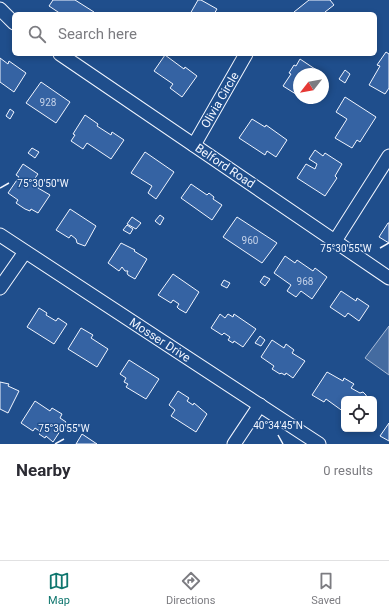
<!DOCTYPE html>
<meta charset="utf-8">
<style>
body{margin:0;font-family:Roboto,sans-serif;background:#f7f7f7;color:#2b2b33}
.controls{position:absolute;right:12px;bottom:12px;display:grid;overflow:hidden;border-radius:6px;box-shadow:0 2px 6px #0003}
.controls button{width:36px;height:36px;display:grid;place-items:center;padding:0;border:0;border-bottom:1px solid #e1e1e2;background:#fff;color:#2b2b33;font:20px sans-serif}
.compass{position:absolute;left:293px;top:68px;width:36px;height:36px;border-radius:50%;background:#fff;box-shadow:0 2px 6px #0003;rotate:239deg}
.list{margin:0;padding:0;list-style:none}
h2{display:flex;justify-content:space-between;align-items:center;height:52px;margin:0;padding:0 16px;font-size:17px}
h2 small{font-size:13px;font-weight:400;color:#7c7c81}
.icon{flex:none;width:22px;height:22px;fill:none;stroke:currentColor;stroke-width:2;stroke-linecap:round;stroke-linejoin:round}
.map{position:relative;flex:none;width:389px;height:444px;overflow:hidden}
.search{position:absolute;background:#fff;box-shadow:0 2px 6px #0003;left:12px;right:12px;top:12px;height:44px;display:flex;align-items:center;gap:10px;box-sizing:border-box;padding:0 14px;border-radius:6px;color:#7c7c81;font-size:15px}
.sheet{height:116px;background:#fff}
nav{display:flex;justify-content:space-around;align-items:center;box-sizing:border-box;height:56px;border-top:1px solid #e1e1e2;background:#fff;font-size:11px;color:#7c7c81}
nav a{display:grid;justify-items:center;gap:2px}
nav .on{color:#0f766e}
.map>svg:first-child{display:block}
</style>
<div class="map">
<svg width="389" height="444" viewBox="0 0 389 444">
<rect width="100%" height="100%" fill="#1f4e8c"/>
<path fill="#446ba0" stroke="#a8bbd7" d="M389,326V375L365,358Z"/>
<g fill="#3563a3" stroke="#f2f6ff">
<path d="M53,0H75L94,12L93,14H61L49,6Z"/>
<path d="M198,0H201L217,9L214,14H190Z"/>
<path d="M309,0H330L334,5L325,12L327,14H296L294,12Z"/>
<path d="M386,52L389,54V88L385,94L369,85L380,66L377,65Z"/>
<path d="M165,55L184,69L185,67L197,76L182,97L170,88L173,84L154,71Z"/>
<path d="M0,58L8,64L9,61L26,73L14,92L0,82Z"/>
<path d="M300,59L318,71L316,74H299V96L283,86L291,74L289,73L294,65L296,66Z"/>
<path d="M345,70L350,74L345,83L339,79Z"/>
<path d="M41,82L70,102L56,123L26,103Z"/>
<path d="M345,97L376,117L360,142L357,140L352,148L335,138L347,119L336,112Z"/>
<path d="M10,109L14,112L10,119L6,116Z"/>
<path d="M85,115L98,124L97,126L111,135L112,132L124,140L111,159L87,143L83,149L71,141L75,135L73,134Z"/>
<path d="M252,119L265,127L266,125L287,140L276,157L267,151L265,155L239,138Z"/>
<path d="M32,148L39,152L35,158L28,153Z"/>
<path d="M315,150L323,156L325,153L342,164L335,176L337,178L325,196L297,178L306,164L315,169L317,164L309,159Z"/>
<path d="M145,152L174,172L156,199L148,193L152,186L131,173Z"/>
<path d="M23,164L38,174L33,181L39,185L38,188L50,195L38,213L31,209L30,211L25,209L16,203L18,200L8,193L19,177L16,175Z"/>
<path d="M191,184L207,195L209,193L214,197L213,199L222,205L212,220L181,198Z"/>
<path d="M70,209L96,226L85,246L77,243L76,239L71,235L69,238L56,230Z"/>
<path d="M160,215L164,218L160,225L155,221Z"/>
<path d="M132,217L141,223L136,229L127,224Z"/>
<path d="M237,217L277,243L262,263L223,237Z"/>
<path d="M388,223H389V243L379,237Z"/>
<path d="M127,225L133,229L130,234L123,230Z"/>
<path d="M121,243L135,250L134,251L147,259L135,279L128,275L127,273L128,271H125L122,267L119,271L108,263Z"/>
<path d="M285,256L295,263L297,260L313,271L315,268L327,277L312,299L301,291L296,297L287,291L291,285L274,273Z"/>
<path d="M173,274L199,292L186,313L179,309L177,307L179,304L173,300L171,303L158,295Z"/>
<path d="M264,276L270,279L265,286L260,282Z"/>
<path d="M224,280L230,283L227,288L221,285Z"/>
<path d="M341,291L356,301L357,298L369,306L359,321L348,313L345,317L330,307Z"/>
<path d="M39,308L47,313L46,315L56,321L58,318L67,324L54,344L27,327Z"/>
<path d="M220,314L225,318L228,314L233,317L234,314L256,329L243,347L234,341L233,343L228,340L230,337L224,333L222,335L211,328Z"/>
<path d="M81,328L93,335L91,338L108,349L97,367L68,349Z"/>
<path d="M260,336L265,340L261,346L255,343Z"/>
<path d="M272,340L284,348L286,344L294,350L292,353L305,361L293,378L286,373L285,375L281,373L280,374L272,369L274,366L261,357Z"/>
<path d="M129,360L159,379L146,399L126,387L128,384L124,382L126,378L120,374Z"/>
<path d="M327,372L343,381L344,378L354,384L351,388L360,393L363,392L366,395L367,398L369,399H344V412L326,399L324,402L312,395Z"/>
<path d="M0,382L9,384L8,386L19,391L8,413L0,409Z"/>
<path d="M178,391L189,398L187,401L193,405L194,403L207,414L196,432L171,416L175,410L169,405Z"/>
<path d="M35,401L50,411L52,408L62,414L60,418L66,422L53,442L46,436L45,438L39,434L41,432L35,428L33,431L21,423Z"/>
<path d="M389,423V441L380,436Z"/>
<path d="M82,434L97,444H76Z"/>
</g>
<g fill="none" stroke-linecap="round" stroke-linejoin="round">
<g stroke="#f2f6ff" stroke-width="15">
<g id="street">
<path d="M0,9L14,23"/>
<path d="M60,54L389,278"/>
<path d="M194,145L246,54"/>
<path d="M0,235L319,444"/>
<path d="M335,241L389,156"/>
<path d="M0,288L25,252"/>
<path d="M234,444L260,405"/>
</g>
</g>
<use href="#street" stroke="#1f4e8c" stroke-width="13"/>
</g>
<path fill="none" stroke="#f2f6ff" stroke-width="1.5" d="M0,188L9,183M380,248L389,243M278,435L283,444M55,444L64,439"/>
<g text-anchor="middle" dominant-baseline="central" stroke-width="3" stroke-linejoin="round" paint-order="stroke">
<g font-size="10" fill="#c3d1e8">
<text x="48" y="102">928</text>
<text x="250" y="240">960</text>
<text x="305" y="281">968</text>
</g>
<g font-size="12" fill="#f2f6ff" stroke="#1f4e8c">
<text transform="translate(220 100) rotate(-60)">Olivia Circle</text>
<text transform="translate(225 166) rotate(34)">Belford Road</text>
<text transform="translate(160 340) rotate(33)">Mosser Drive</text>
</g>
</g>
<g font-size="10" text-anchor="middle" fill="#f2f6ff" stroke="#1f4e8c" stroke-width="3" stroke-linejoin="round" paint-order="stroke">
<text x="43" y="187">75°30'50"W</text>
<text x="346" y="252">75°30'55"W</text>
<text x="278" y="429">40°34'45"N</text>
<text x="64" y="432">75°30'55"W</text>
</g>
</svg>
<div class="controls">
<button><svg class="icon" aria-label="locate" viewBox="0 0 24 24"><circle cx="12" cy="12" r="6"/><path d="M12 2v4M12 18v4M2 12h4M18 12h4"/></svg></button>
</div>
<svg class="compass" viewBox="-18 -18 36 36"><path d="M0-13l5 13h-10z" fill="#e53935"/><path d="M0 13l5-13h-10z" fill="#7c7c81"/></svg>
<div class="search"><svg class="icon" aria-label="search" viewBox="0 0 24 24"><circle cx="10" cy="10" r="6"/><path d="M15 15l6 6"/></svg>Search here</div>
</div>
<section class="sheet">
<h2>Nearby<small>0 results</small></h2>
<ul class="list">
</ul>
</section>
<nav>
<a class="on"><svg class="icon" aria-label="map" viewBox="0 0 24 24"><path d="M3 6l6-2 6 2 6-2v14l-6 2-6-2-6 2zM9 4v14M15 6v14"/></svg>Map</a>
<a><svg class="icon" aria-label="directions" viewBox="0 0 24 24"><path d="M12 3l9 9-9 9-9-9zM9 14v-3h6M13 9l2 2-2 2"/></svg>Directions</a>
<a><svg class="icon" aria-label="saved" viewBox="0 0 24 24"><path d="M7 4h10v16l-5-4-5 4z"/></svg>Saved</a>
</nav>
